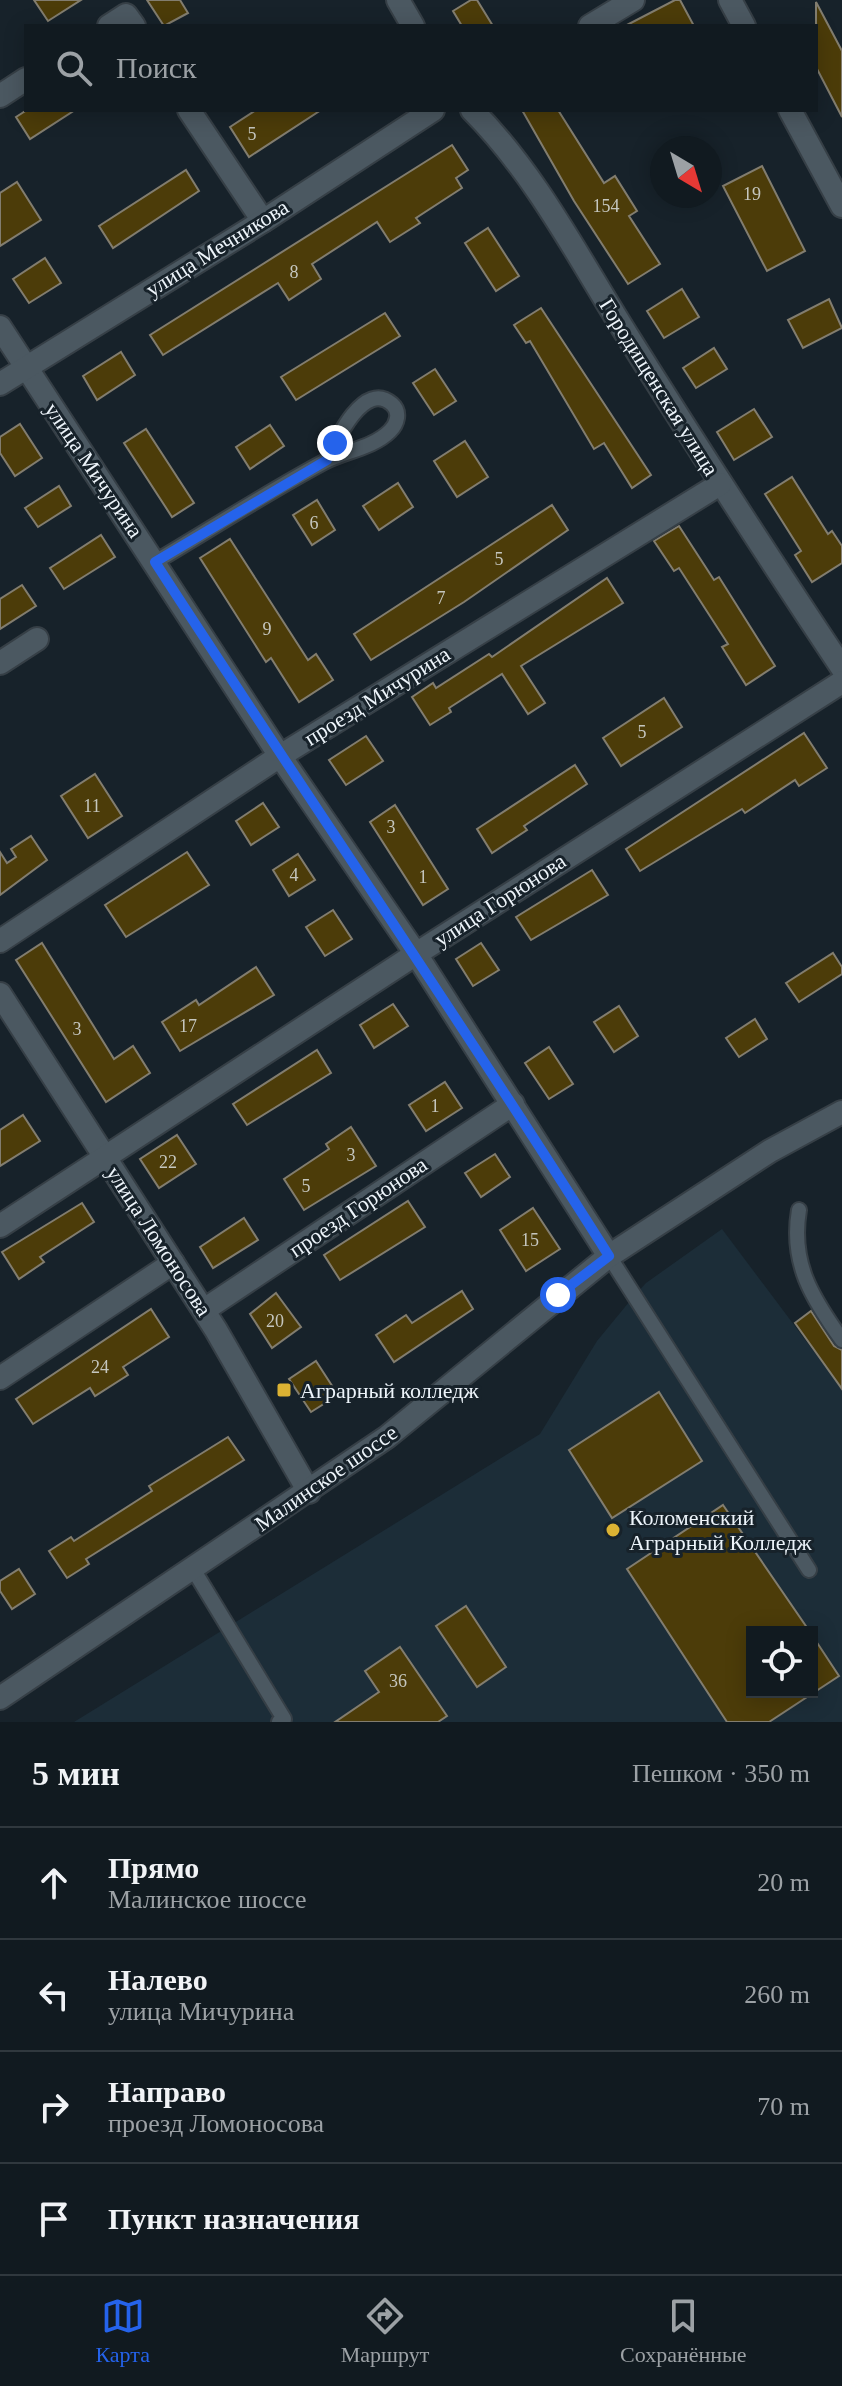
<!DOCTYPE html>
<html lang="ru">
<meta charset="utf-8">
<style>
body{margin:0;font-family:"Times New Roman",serif;background:#1a2329;color:#f1f3f6}
.controls{position:absolute;right:24px;bottom:24px;display:grid;overflow:hidden;border-radius:0px;box-shadow:0 4px 20px #0003}
.controls button{width:72px;height:72px;display:grid;place-items:center;padding:0;border:0;border-bottom:2px solid #30383e;background:#111a20;color:#f1f3f6;font:40px sans-serif}
.compass{position:absolute;left:650px;top:136px;width:72px;height:72px;border-radius:50%;background:#111a20;box-shadow:0 4px 20px #0003;rotate:142deg}
.stop{position:absolute;width:24px;height:24px;margin:-18px;border:6px solid #2563eb;border-radius:50%;background:#fff}
.stop.end{background:#2563eb;border-color:#fff;box-shadow:0 2px 8px #0008}
.list{margin:0;padding:0;list-style:none}
h2{display:flex;justify-content:space-between;align-items:center;height:104px;margin:0;padding:0 32px;font-size:34px}
h2 small{font-size:26px;font-weight:400;color:#9ca1a5}
.list li{display:grid;grid-template-columns:52px 1fr auto;gap:24px;align-items:center;box-sizing:border-box;height:112px;padding:0 32px;border-top:2px solid #30383e}
.list b{display:block;font-size:30px;white-space:nowrap}
.list p{margin:0;font-size:26px;white-space:nowrap;color:#9ca1a5}
.list em{font-size:26px;font-style:normal;color:#9ca1a5}
.icon{flex:none;width:44px;height:44px;fill:none;stroke:currentColor;stroke-width:2;stroke-linecap:round;stroke-linejoin:round}
.map{position:relative;flex:none;width:842px;height:1722px;overflow:hidden}
.search{position:absolute;background:#111a20;box-shadow:0 4px 20px #0003;left:24px;right:24px;top:24px;height:88px;display:flex;align-items:center;gap:20px;box-sizing:border-box;padding:0 28px;border-radius:0px;color:#9ca1a5;font-size:30px}
.sheet{height:552px;background:#111a20}
nav{display:flex;justify-content:space-around;align-items:center;box-sizing:border-box;height:112px;border-top:2px solid #30383e;background:#111a20;font-size:22px;color:#9ca1a5}
nav a{display:grid;justify-items:center;gap:4px}
nav .on{color:#2563eb}
.map>svg:first-child{display:block}
</style>
<div class="map">
<svg width="842" height="1722" viewBox="0 0 842 1722">
<rect width="100%" height="100%" fill="#17222a"/>
<path fill="#1c2d38" fill-rule="evenodd" d="M722,1229L842,1389V1722H74L540,1434L597,1341L634,1296L646,1283ZM752,1632H812V1692H752Z"/>
<g fill="#4c3c09" stroke="#827d6f" stroke-width="2">
<path d="M34,0H81L48,21Z"/>
<path d="M147,0H180L188,13L164,26Z"/>
<path d="M471,0H477L493,26H462L453,11Z"/>
<path d="M675,0H680L694,26H625Z"/>
<path d="M816,2L842,51V117L816,67Z"/>
<path d="M27,110H75L30,139L16,117Z"/>
<path d="M256,110H321L249,157L230,127Z"/>
<path d="M522,110H558L604,183L615,176L637,211L629,216L660,264L628,284L574,201Z"/>
<path d="M452,145L468,170L456,178L462,188L416,218L420,223L390,242L377,222L312,264L321,279L289,300L278,283L163,355L150,335Z"/>
<path d="M762,166L805,251L767,271L723,186Z"/>
<path d="M186,170L199,191L113,248L99,226Z"/>
<path d="M17,182L41,220L0,246V193Z"/>
<path d="M488,228L519,276L496,291L465,243Z"/>
<path d="M45,258L61,283L29,303L13,279Z"/>
<path d="M682,289L699,317L664,338L647,311Z"/>
<path d="M829,299L842,328L803,348L788,320Z"/>
<path d="M541,308L651,475L632,488L604,443L594,449L530,341L526,343L514,325Z"/>
<path d="M385,313L400,336L296,400L281,377Z"/>
<path d="M714,348L727,369L696,388L683,368Z"/>
<path d="M121,352L135,375L97,400L83,376Z"/>
<path d="M435,369L456,401L434,415L413,383Z"/>
<path d="M754,409L772,437L734,460L717,432Z"/>
<path d="M20,424L42,458L15,476L0,453V437Z"/>
<path d="M270,425L284,446L250,469L236,447Z"/>
<path d="M146,429L194,503L172,517L124,443Z"/>
<path d="M465,441L488,477L457,497L434,461Z"/>
<path d="M792,477L828,534L832,531L842,546V563L812,582L795,555L801,551L765,494Z"/>
<path d="M398,483L413,507L379,530L363,506Z"/>
<path d="M59,486L71,506L38,527L25,508Z"/>
<path d="M317,500L335,530L312,545L293,515Z"/>
<path d="M552,505L568,530L464,602L371,660L354,634Z"/>
<path d="M679,526L714,580L719,577L775,666L746,685L722,647L728,644L679,568L674,571L654,541Z"/>
<path d="M101,535L115,557L64,589L50,568Z"/>
<path d="M230,539L308,660L316,654L333,680L299,702L271,658L266,662L200,558Z"/>
<path d="M607,578L623,603L521,666L545,703L528,714L502,674L449,708L451,712L430,725L412,697L433,683L436,688L489,654L492,657Z"/>
<path d="M22,585L36,606L0,629V599Z"/>
<path d="M664,698L682,727L621,766L603,738Z"/>
<path d="M804,733L827,768L799,786L795,780L745,813L742,809L640,871L626,849Z"/>
<path d="M366,736L383,761L346,785L329,760Z"/>
<path d="M575,765L587,784L524,826L527,830L492,853L477,829Z"/>
<path d="M95,774L122,816L88,838L61,796Z"/>
<path d="M263,803L279,827L251,845L236,821Z"/>
<path d="M395,805L448,889L423,905L370,822Z"/>
<path d="M31,836L47,860L0,895V852L7,863L16,857L11,849Z"/>
<path d="M187,852L209,885L126,937L105,905Z"/>
<path d="M298,854L315,880L289,896L273,870Z"/>
<path d="M592,870L608,895L531,940L516,917Z"/>
<path d="M333,910L352,939L325,956L306,927Z"/>
<path d="M42,943L114,1059L133,1046L150,1073L106,1102L16,960Z"/>
<path d="M481,943L499,970L473,986L456,959Z"/>
<path d="M833,953L842,967V974L799,1002L786,983Z"/>
<path d="M256,967L274,995L180,1051L162,1022L196,1000L199,1005Z"/>
<path d="M393,1004L408,1026L374,1048L360,1025Z"/>
<path d="M619,1006L638,1036L614,1052L594,1022Z"/>
<path d="M755,1019L767,1039L739,1057L726,1038Z"/>
<path d="M549,1047L573,1084L549,1099L525,1063Z"/>
<path d="M317,1050L331,1073L247,1125L233,1104Z"/>
<path d="M445,1082L462,1108L426,1131L409,1105Z"/>
<path d="M23,1115L40,1141L0,1166V1130Z"/>
<path d="M351,1127L376,1166L304,1210L284,1179L329,1149L326,1144Z"/>
<path d="M177,1135L196,1164L159,1188L140,1159Z"/>
<path d="M495,1154L510,1177L481,1197L465,1173Z"/>
<path d="M408,1201L425,1227L340,1280L324,1255Z"/>
<path d="M82,1203L94,1222L40,1257L44,1262L19,1279L2,1252Z"/>
<path d="M533,1208L560,1249L526,1271L500,1230Z"/>
<path d="M244,1218L258,1240L213,1268L200,1247Z"/>
<path d="M462,1291L473,1309L394,1362L376,1335L406,1315L412,1323Z"/>
<path d="M276,1293L301,1327L272,1348L250,1314Z"/>
<path d="M151,1309L169,1337L123,1367L128,1375L95,1396L90,1388L33,1424L16,1399Z"/>
<path d="M811,1311L834,1346L842,1350V1389L795,1323Z"/>
<path d="M316,1361L338,1395L311,1412L289,1379Z"/>
<path d="M659,1392L702,1461L612,1518L569,1450Z"/>
<path d="M228,1437L244,1460L86,1559L89,1564L67,1578L49,1551L71,1537L74,1541L152,1491L149,1486Z"/>
<path d="M723,1505L810,1632H752V1692H812V1635L839,1676L769,1722H727L627,1569Z"/>
<path d="M19,1569L35,1594L12,1609L0,1591V1581Z"/>
<path d="M466,1606L506,1667L477,1687L436,1626Z"/>
<path d="M400,1647L447,1716L438,1722H335L379,1692L365,1671Z"/>
</g>
<g fill="none" stroke-linecap="round" stroke-linejoin="round">
<g stroke="#363f46" stroke-width="18">
<g id="service">
<path d="M155,562C211,529 266,493 324,462C345,451 373,448 390,431C397,424 401,412 392,404C363,379 335,443 327,460"/>
<path d="M799,1210C790,1263 812,1298 842,1340"/>
<path d="M609,1256L809,1570"/>
<path d="M193,1569L284,1719L279,1722"/>
</g>
</g>
<g stroke="#363f46" stroke-width="26">
<g id="minor">
<path d="M398,0L413,26"/>
<path d="M730,0L744,26"/>
<path d="M109,26L126,15L134,26"/>
<path d="M590,26L633,0"/>
<path d="M0,96L26,79"/>
<path d="M189,110L263,221"/>
<path d="M472,110C536,174 579,259 627,335C697,447 769,558 842,668"/>
<path d="M790,110L842,206"/>
<path d="M0,327L280,756L416,954L609,1256"/>
<path d="M0,384L263,221L433,110"/>
<path d="M0,663L37,639"/>
<path d="M0,941L280,756L720,484"/>
<path d="M0,994L216,1330L309,1492"/>
<path d="M0,1226L416,954L842,682"/>
<path d="M204,1310L513,1104"/>
<path d="M0,1378L173,1263"/>
</g>
</g>
<g stroke="#363f46" stroke-width="26">
<path id="secondary" d="M0,1698L387,1437L609,1256L770,1151L842,1112"/>
</g>
<use href="#service" stroke="#4b5861" stroke-width="14"/>
<use href="#minor" stroke="#4b5861" stroke-width="22"/>
<use href="#secondary" stroke="#4b5861" stroke-width="22"/>
</g>
<g fill="none" stroke-linecap="round" stroke-linejoin="round">
<path stroke="#2563eb" stroke-width="10" d="M335,443L327,460L155,562C305,794 462,1022 609,1256L558,1295"/>
</g>
<g fill="#dbb233" stroke="#17222a" stroke-width="3">
<rect x="276" y="1382" width="16" height="16" rx="4"/>
<circle cx="613" cy="1530" r="8"/>
</g>
<g text-anchor="middle" dominant-baseline="central" stroke-width="6" stroke-linejoin="round" paint-order="stroke">
<g font-size="18" fill="#c5c6be">
<text x="252" y="134">5</text>
<text x="752" y="194">19</text>
<text x="606" y="206">154</text>
<text x="294" y="272">8</text>
<text x="314" y="523">6</text>
<text x="499" y="559">5</text>
<text x="441" y="598">7</text>
<text x="267" y="629">9</text>
<text x="642" y="732">5</text>
<text x="92" y="806">11</text>
<text x="391" y="827">3</text>
<text x="294" y="875">4</text>
<text x="423" y="877">1</text>
<text x="188" y="1026">17</text>
<text x="77" y="1029">3</text>
<text x="435" y="1106">1</text>
<text x="351" y="1155">3</text>
<text x="168" y="1162">22</text>
<text x="306" y="1186">5</text>
<text x="530" y="1240">15</text>
<text x="275" y="1321">20</text>
<text x="100" y="1367">24</text>
<text x="398" y="1681">36</text>
</g>
<g font-size="22" fill="#edf4fa" stroke="#17222a">
<text transform="translate(217 248) rotate(-32)">улица Мечникова</text>
<text transform="translate(659 387) rotate(58)">Городищенская улица</text>
<text transform="translate(94 470) rotate(56)">улица Мичурина</text>
<text transform="translate(377 696) rotate(-32)">проезд Мичурина</text>
<text transform="translate(500 900) rotate(-33)">улица Горюнова</text>
<text transform="translate(358 1207) rotate(-34)">проезд Горюнова</text>
<text transform="translate(159 1241) rotate(57)">улица Ломоносова</text>
<text transform="translate(326 1478) rotate(-35)">Малинское шоссе</text>
</g>
<g font-size="22" fill="#edf4fa" stroke="#17222a" text-anchor="start">
<text x="300" y="1390">Аграрный колледж</text>
<text x="629" y="1517">Коломенский<tspan x="629" dy="25">Аграрный Колледж</tspan></text>
</g>
</g>
</svg>
<div class="controls">
<button><svg class="icon" aria-label="locate" viewBox="0 0 24 24"><circle cx="12" cy="12" r="6"/><path d="M12 2v4M12 18v4M2 12h4M18 12h4"/></svg></button>
</div>
<svg class="compass" viewBox="-18 -18 36 36"><path d="M0-13l5 13h-10z" fill="#e53935"/><path d="M0 13l5-13h-10z" fill="#9ca1a5"/></svg>
<div class="stop" style="left:558px;top:1295px"></div>
<div class="stop end" style="left:335px;top:443px"></div>
<div class="search"><svg class="icon" aria-label="search" viewBox="0 0 24 24"><circle cx="10" cy="10" r="6"/><path d="M15 15l6 6"/></svg>Поиск</div>
</div>
<section class="sheet">
<h2>5 мин<small>Пешком · 350 m</small></h2>
<ul class="list">
<li><svg class="icon" aria-label="ahead" viewBox="0 0 24 24"><path d="M12 20V5M6 11l6-6 6 6"/></svg><div><b>Прямо</b><p>Малинское шоссе</p></div><em>20 m</em></li>
<li><svg class="icon" aria-label="left" viewBox="0 0 24 24"><path d="M17 20v-9H6M10 6l-5 5 5 5"/></svg><div><b>Налево</b><p>улица Мичурина</p></div><em>260 m</em></li>
<li><svg class="icon" aria-label="right" viewBox="0 0 24 24"><path d="M7 20v-9h11M14 6l5 5-5 5"/></svg><div><b>Направо</b><p>проезд Ломоносова</p></div><em>70 m</em></li>
<li><svg class="icon" aria-label="arrive" viewBox="0 0 24 24"><path d="M6 21V4h12l-3 4 3 4H6"/></svg><div><b>Пункт назначения</b></div></li>
</ul>
</section>
<nav>
<a class="on"><svg class="icon" aria-label="map" viewBox="0 0 24 24"><path d="M3 6l6-2 6 2 6-2v14l-6 2-6-2-6 2zM9 4v14M15 6v14"/></svg>Карта</a>
<a><svg class="icon" aria-label="directions" viewBox="0 0 24 24"><path d="M12 3l9 9-9 9-9-9zM9 14v-3h6M13 9l2 2-2 2"/></svg>Маршрут</a>
<a><svg class="icon" aria-label="saved" viewBox="0 0 24 24"><path d="M7 4h10v16l-5-4-5 4z"/></svg>Сохранённые</a>
</nav>
